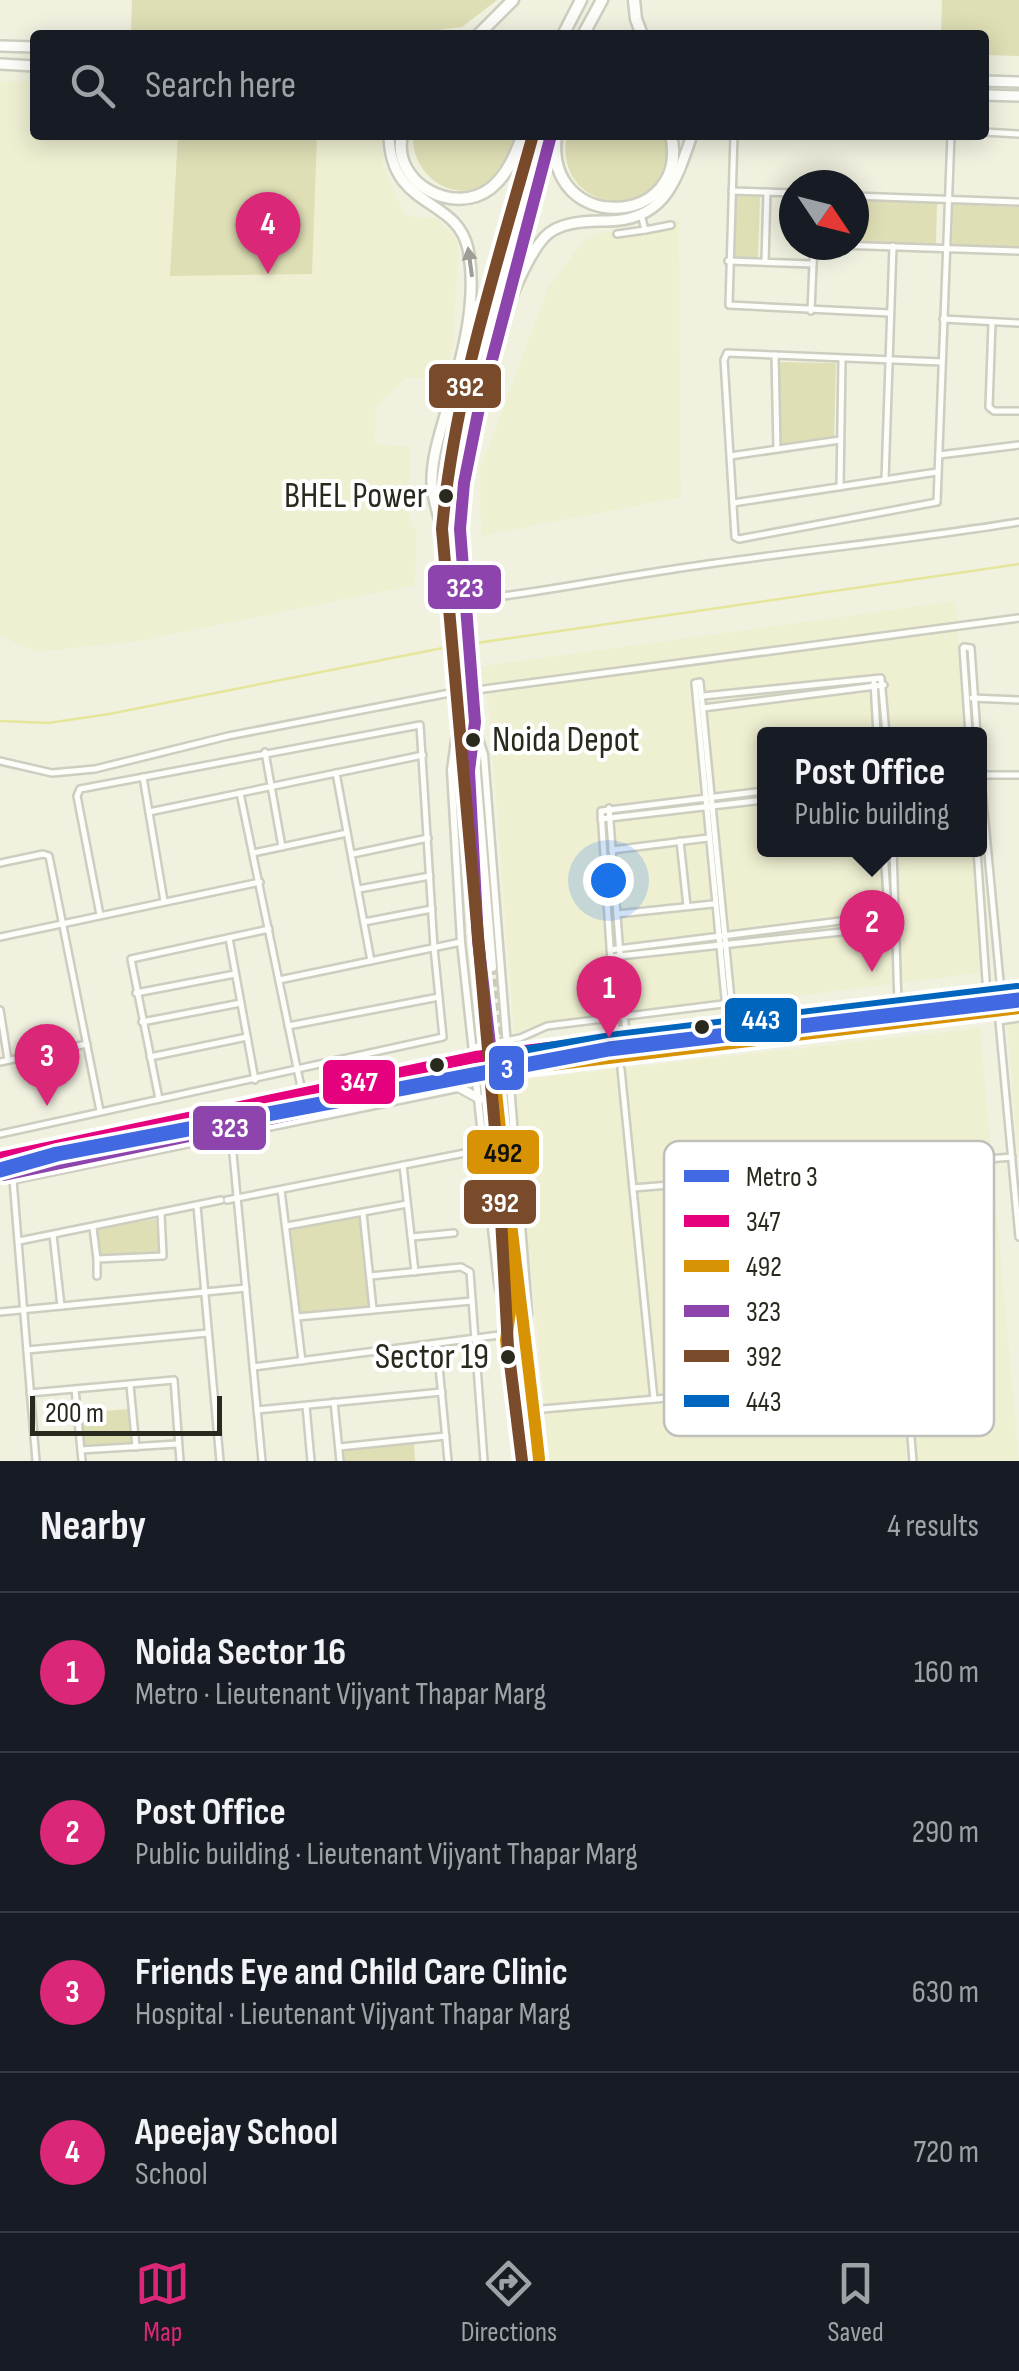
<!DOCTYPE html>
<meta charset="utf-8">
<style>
body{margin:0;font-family:"Sofia Sans Condensed",sans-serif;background:#20242c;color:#f1f3f6}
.compass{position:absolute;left:779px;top:170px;width:90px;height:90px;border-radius:50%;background:#171b24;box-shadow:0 5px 25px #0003;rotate:125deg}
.scale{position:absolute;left:30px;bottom:25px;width:192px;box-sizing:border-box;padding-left:10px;border:5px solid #29291d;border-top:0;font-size:28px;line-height:35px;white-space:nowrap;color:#29291d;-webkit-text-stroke:8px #fff;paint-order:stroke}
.you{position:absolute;left:608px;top:880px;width:35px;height:35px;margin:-25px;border:8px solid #fff;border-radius:50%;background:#1a73e8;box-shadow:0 0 0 15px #1a73e833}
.badge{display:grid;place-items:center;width:65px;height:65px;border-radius:50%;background:#db2777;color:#fff;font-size:32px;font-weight:700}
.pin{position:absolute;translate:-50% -82px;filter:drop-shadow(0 2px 5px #0008)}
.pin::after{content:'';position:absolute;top:52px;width:35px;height:30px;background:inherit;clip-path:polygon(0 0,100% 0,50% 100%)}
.popup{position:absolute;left:757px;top:727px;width:230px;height:130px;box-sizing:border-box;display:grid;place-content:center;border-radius:10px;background:#171b24;filter:drop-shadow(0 2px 8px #0005);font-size:32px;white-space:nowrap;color:#9ea1a6}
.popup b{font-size:38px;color:#f1f3f6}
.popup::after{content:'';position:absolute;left:50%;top:100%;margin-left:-20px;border:20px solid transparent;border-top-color:#171b24}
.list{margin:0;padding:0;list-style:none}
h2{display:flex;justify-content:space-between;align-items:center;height:130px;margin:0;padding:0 40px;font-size:42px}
h2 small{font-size:32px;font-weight:400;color:#9ea1a6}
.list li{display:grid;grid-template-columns:65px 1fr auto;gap:30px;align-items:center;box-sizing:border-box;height:160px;padding:0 40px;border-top:2px solid #363941}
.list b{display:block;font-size:38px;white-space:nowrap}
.list p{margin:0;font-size:32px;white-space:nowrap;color:#9ea1a6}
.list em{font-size:32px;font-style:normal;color:#9ea1a6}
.icon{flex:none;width:55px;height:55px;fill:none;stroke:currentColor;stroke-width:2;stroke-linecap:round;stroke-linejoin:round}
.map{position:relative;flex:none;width:1019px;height:1461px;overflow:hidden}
.search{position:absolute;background:#171b24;box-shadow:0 5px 25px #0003;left:30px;right:30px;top:30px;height:110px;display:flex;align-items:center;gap:25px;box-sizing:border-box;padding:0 35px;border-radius:10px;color:#9ea1a6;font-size:38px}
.sheet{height:770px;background:#171b24}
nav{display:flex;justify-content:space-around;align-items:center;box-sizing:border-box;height:140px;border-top:2px solid #363941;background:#171b24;font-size:28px;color:#9ea1a6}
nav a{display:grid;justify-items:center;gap:5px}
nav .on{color:#db2777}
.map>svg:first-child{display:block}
</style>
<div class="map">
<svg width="1019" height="1461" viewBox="0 0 1019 1461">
<rect width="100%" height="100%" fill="#f1f1e0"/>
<g fill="#eff0d2">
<path d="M0,81H35V135H381L383,165L405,215L438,219L459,242L453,345L444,378H406L376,407L375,444L410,447L409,526L417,528L415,585L134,642L36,652L0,636Z"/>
<path d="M679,219L681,497L481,536L480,469L548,288L584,240L600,233L633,230Z"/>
<path d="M956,601L964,734H764V850H972L980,973L514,1032L488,699L476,667Z"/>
<path d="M1019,1023V1162L1007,1025Z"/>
<path d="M980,1028L1019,1461H550L513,1097L524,1079Z"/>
</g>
<g fill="#dedfb5">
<path d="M132,0H497L462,27L392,35H131Z"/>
<path d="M942,0H1019V56L984,55V35H941Z"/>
<path d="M178,135H317L312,274L170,276Z"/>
<path d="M413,135H516C511,147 508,162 500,172C467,212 411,182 413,135Z"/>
<path d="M567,135H666C667,143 669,152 668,159C659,225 552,212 567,135Z"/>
<path d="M734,196H760L758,257H732Z"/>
<path d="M854,199L937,201L936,244L854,242Z"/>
<path d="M953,204L1019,207V247L952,245Z"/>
<path d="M779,362L836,363L834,436L781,444Z"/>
<path d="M360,1215L370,1306L299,1314L290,1227Z"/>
<path d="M156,1219L159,1253L96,1257L94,1229Z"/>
<path d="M128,1409L131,1443L84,1447L81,1413Z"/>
<path d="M414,1443L415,1461H344L343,1449Z"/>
</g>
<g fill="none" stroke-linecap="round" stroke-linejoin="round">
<g stroke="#e5e69a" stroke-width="2.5">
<path d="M456,646L1019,564"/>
<path d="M0,721L48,723L109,714L448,647"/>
</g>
<g stroke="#c9c9b9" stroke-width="8" stroke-dasharray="8 4" stroke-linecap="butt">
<path d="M492,967L509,1162"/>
<path d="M481,968L498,1163"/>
</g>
<g stroke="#cdcdc0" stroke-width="10">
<g id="minor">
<path d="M984,132L1019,134"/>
<path d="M734,135L729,305L890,313"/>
<path d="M732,191L794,193"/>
<path d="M854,196L1019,202"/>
<path d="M645,230L671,225"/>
<path d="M617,234L645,230L641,214"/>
<path d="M837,245L1019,251"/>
<path d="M728,261L813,264L814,245"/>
<path d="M765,262L767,192"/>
<path d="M811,311L813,264"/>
<path d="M943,319L1019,323"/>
<path d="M992,322L989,407L994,411H1019"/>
<path d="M775,355L777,449"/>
<path d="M942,362L727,353L724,360L735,537L739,539L937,502L951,135"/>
<path d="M939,455L1019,445"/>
<path d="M730,456L840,440"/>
<path d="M885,480L893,246"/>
<path d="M840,487L842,360"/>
<path d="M733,503L937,472"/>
<path d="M463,601C532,594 599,580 668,570C785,552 902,541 1019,522"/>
<path d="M964,647L971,648L977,734"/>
<path d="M963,648L969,734"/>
<path d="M695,683L700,682L735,1040"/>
<path d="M695,683L729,1041"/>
<path d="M874,683L877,734"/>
<path d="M469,691L1019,618"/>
<path d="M703,696L881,678L886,734"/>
<path d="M972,698L1019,700"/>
<path d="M703,708L884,685"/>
<path d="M265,752L282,847"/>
<path d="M0,761L52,773L95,769L228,736L455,692"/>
<path d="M980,769L1001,992"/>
<path d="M336,773L371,961"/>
<path d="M980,775H1019"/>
<path d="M143,777L164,901"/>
<path d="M240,793L302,1092"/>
<path d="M609,808L626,1036"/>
<path d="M149,812L423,755"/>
<path d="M601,819L764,800"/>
<path d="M680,841L687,906"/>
<path d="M612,850L708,838"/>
<path d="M884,850L889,927L893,937"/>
<path d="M893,850L898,1004"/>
<path d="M977,850L987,995"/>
<path d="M253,853L347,833"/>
<path d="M353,854L428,838"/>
<path d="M0,863L43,854L49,856L100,1111"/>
<path d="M359,889L430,876"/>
<path d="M617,914L713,904"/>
<path d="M364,922L432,909"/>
<path d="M0,937L260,882"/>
<path d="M229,938L255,1080"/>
<path d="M610,950L896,914"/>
<path d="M610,957L897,926"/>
<path d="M279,980L461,942"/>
<path d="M136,993L235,974"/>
<path d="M0,1010L8,1060"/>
<path d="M1019,1018L999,1021L1019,1237"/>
<path d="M142,1022L241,1003"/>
<path d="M288,1026L439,997"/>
<path d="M616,1037L601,811L764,791"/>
<path d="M473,1047L520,1038L547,1026L723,1004"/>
<path d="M150,1057L247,1037"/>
<path d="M0,1062L87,1044"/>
<path d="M621,1069L654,1399"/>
<path d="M159,1099L131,959L269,929"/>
<path d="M230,1122L262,1461"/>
<path d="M0,1134L443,1037L434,948L420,725L80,789L77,796L100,915"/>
<path d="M403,1165L415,1272"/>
<path d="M888,1168L913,1461"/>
<path d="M6,1170L13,1180L460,1088"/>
<path d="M834,1172L854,1382"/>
<path d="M13,1180L36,1461"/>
<path d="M704,1182L723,1393"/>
<path d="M633,1188L1012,1157"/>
<path d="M281,1190L302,1361"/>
<path d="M227,1200L485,1149"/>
<path d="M197,1206L220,1461"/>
<path d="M363,1213L373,1309"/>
<path d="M287,1226L407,1204"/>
<path d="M93,1228L97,1259L163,1256L161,1213"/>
<path d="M53,1235L61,1306"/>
<path d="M412,1237L454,1233"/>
<path d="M19,1241L221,1200"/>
<path d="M97,1259V1276"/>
<path d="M370,1276L461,1267L470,1272L484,1461"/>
<path d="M712,1280L843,1266"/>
<path d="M0,1312L246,1288"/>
<path d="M297,1317L472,1301"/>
<path d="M437,1345L448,1461"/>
<path d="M27,1350L208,1333"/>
<path d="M253,1367L507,1334"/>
<path d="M130,1385L136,1447"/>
<path d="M75,1389L82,1461"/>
<path d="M30,1393L174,1380L180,1461"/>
<path d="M334,1402L340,1461"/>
<path d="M306,1406L311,1461"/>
<path d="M257,1410L442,1392"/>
<path d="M531,1410L906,1377"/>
<path d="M339,1447L446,1436"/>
<path d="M81,1450L177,1444"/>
</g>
</g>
<g stroke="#cdcdc0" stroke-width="11">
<g id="tertiary">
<path d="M457,726L451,770L461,942L498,1283L504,1310"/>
<path d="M475,727L484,755L528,1313L526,1326"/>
</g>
</g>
<g stroke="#cdcdc0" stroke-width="12">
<g id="secondary">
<path d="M486,352L546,135"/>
<path d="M477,385L459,467L456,531L492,967"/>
<path d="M481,968L442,529C445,463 462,402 479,338C497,271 515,203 533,135"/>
<path d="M449,1082L480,1099"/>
<path d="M0,1158L475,1057L1019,990"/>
<path d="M509,1162L536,1461"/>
<path d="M498,1163L508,1347L522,1461"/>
<path d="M0,1172L39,1159L477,1074L1019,1006"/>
</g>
</g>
<g stroke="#cdcdc0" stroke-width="14">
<g id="trunk">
<path d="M0,46L35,47"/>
<path d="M0,64L35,66"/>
<path d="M984,81L1019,82"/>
<path d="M984,95L1019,96"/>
<path d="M389,135C390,210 457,196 468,249C478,298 463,354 449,401C442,428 431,456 432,484C433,500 438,514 442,529"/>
<path d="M471,302L482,327"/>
<path d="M459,367L478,344"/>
<path d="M476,387C492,351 522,254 549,233C562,223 585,221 601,221C663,223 675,185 692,135"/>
</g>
</g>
<g stroke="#cdcdc0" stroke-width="15">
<g id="motorway">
<path d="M634,0L636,19L642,35"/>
<path d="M478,35L513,0"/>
<path d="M563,35L581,0"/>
<path d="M583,35L602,0"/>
<path d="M402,135C391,183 454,217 491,188C508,174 515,155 523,135"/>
<path d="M556,135C543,235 692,229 671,135"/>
</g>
</g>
<use href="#minor" stroke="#fdfdfa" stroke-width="5"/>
<use href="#tertiary" stroke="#fdfdfa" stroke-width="6"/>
<use href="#secondary" stroke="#fdfdfa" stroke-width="8"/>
<use href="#trunk" stroke="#fdfdfa" stroke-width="9"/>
<use href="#motorway" stroke="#fdfdfa" stroke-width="10"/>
<g stroke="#fff" stroke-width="20">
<path id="bus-1" d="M0,1158L475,1057L1019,990"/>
</g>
<g stroke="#fff" stroke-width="20">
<g id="bus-2">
<path d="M493,1084L510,1312L506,1340L508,1359"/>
<path d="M539,1459C525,1330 507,1202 494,1072L1019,1008"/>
</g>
</g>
<g stroke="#fff" stroke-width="20">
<g id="bus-3">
<path d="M490,1045L478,940L469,771L475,722L460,529L464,483L478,413L550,139"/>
<path d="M4,1175L455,1080"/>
</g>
</g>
<g stroke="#fff" stroke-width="20">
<path id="bus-4" d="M522,1461L508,1347L498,1163L442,529C454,394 497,265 533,135"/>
</g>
<g stroke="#fff" stroke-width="20">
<path id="bus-5" d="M506,1055L618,1037L1017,989"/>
</g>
<use href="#bus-1" stroke="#e5007d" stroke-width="12"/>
<use href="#bus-2" stroke="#d89304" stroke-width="12"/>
<use href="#bus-3" stroke="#8e44ad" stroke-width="12"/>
<use href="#bus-4" stroke="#7a4b2a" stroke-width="12"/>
<use href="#bus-5" stroke="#0065bd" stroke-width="12"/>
<g stroke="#fff" stroke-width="22">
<path id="metro-1" d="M0,1170L57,1154L609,1049L1019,1000"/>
</g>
<use href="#metro-1" stroke="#4169e1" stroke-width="15"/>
</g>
<defs><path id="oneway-solid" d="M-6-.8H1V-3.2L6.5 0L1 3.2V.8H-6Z" transform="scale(2.5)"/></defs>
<use fill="#9e9e97" href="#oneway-solid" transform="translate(470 262) rotate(-98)"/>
<g fill="#29291d" stroke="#fff" stroke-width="4">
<circle cx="446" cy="496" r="9"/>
<circle cx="473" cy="740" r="9"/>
<circle cx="702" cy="1027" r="9"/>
<circle cx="437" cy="1065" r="9"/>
<circle cx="508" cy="1357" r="9"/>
</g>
<g text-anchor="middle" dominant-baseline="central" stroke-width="8" stroke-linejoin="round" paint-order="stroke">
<g font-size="36" fill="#29291d" stroke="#fff" text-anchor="end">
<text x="427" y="496">BHEL Power</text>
<text x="492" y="740" text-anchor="start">Noida Depot</text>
<text x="489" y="1357">Sector 19</text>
</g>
</g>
<rect x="664" y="1141" width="330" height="295" rx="15" fill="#fff" stroke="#bfbfbb" stroke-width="2.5"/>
<rect x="684" y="1170" width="45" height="12" fill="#4169e1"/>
<rect x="684" y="1215" width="45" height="12" fill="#e5007d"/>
<rect x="684" y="1260" width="45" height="12" fill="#d89304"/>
<rect x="684" y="1305" width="45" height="12" fill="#8e44ad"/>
<rect x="684" y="1350" width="45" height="12" fill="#7a4b2a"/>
<rect x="684" y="1395" width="45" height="12" fill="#0065bd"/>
<g font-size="28" fill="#29291d">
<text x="746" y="1186">Metro 3</text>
<text x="746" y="1231">347</text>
<text x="746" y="1276">492</text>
<text x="746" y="1321">323</text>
<text x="746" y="1366">392</text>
<text x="746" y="1411">443</text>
</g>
<g stroke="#fff" stroke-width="4">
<rect x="427" y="362" width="76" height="48" rx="10" fill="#7a4b2a"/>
<rect x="426" y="563" width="77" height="48" rx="10" fill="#8e44ad"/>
<rect x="723" y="996" width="76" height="48" rx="10" fill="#0065bd"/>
<rect x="487" y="1044" width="39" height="48" rx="10" fill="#4169e1"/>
<rect x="321" y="1058" width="76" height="48" rx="10" fill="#e5007d"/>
<rect x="191" y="1104" width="77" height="48" rx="10" fill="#8e44ad"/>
<rect x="465" y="1128" width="76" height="48" rx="10" fill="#d89304"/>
<rect x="462" y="1178" width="76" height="48" rx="10" fill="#7a4b2a"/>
</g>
<g font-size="28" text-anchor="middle" font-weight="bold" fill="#fff">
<text x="465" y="396">392</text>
<text x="465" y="597">323</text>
<text x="761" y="1029">443</text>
<text x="507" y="1078">3</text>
<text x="359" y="1091">347</text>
<text x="230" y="1137">323</text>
<text x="500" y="1212">392</text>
</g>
<g font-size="28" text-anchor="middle" font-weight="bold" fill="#111">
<text x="503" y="1162">492</text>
</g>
</svg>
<svg class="compass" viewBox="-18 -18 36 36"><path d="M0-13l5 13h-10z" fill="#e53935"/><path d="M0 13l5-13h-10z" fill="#9ea1a6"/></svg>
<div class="scale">200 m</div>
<div class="you"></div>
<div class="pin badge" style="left:609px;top:1038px">1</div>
<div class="pin badge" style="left:872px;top:972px">2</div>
<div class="popup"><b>Post Office</b>Public building</div>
<div class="pin badge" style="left:47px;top:1106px">3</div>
<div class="pin badge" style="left:268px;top:274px">4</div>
<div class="search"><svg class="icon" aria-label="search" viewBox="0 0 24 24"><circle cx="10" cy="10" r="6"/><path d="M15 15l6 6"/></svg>Search here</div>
</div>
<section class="sheet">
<h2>Nearby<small>4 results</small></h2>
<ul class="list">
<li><span class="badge">1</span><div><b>Noida Sector 16</b><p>Metro · Lieutenant Vijyant Thapar Marg</p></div><em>160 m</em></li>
<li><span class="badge">2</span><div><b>Post Office</b><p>Public building · Lieutenant Vijyant Thapar Marg</p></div><em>290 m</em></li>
<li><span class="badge">3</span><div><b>Friends Eye and Child Care Clinic</b><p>Hospital · Lieutenant Vijyant Thapar Marg</p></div><em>630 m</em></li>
<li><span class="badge">4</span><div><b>Apeejay School</b><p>School</p></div><em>720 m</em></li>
</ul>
</section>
<nav>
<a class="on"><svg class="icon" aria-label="map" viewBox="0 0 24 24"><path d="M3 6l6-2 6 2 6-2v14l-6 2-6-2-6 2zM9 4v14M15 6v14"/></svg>Map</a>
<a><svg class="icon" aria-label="directions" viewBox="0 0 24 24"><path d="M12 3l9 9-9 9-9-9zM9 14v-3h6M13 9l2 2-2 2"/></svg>Directions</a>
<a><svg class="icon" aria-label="saved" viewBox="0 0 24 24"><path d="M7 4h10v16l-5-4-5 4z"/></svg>Saved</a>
</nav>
